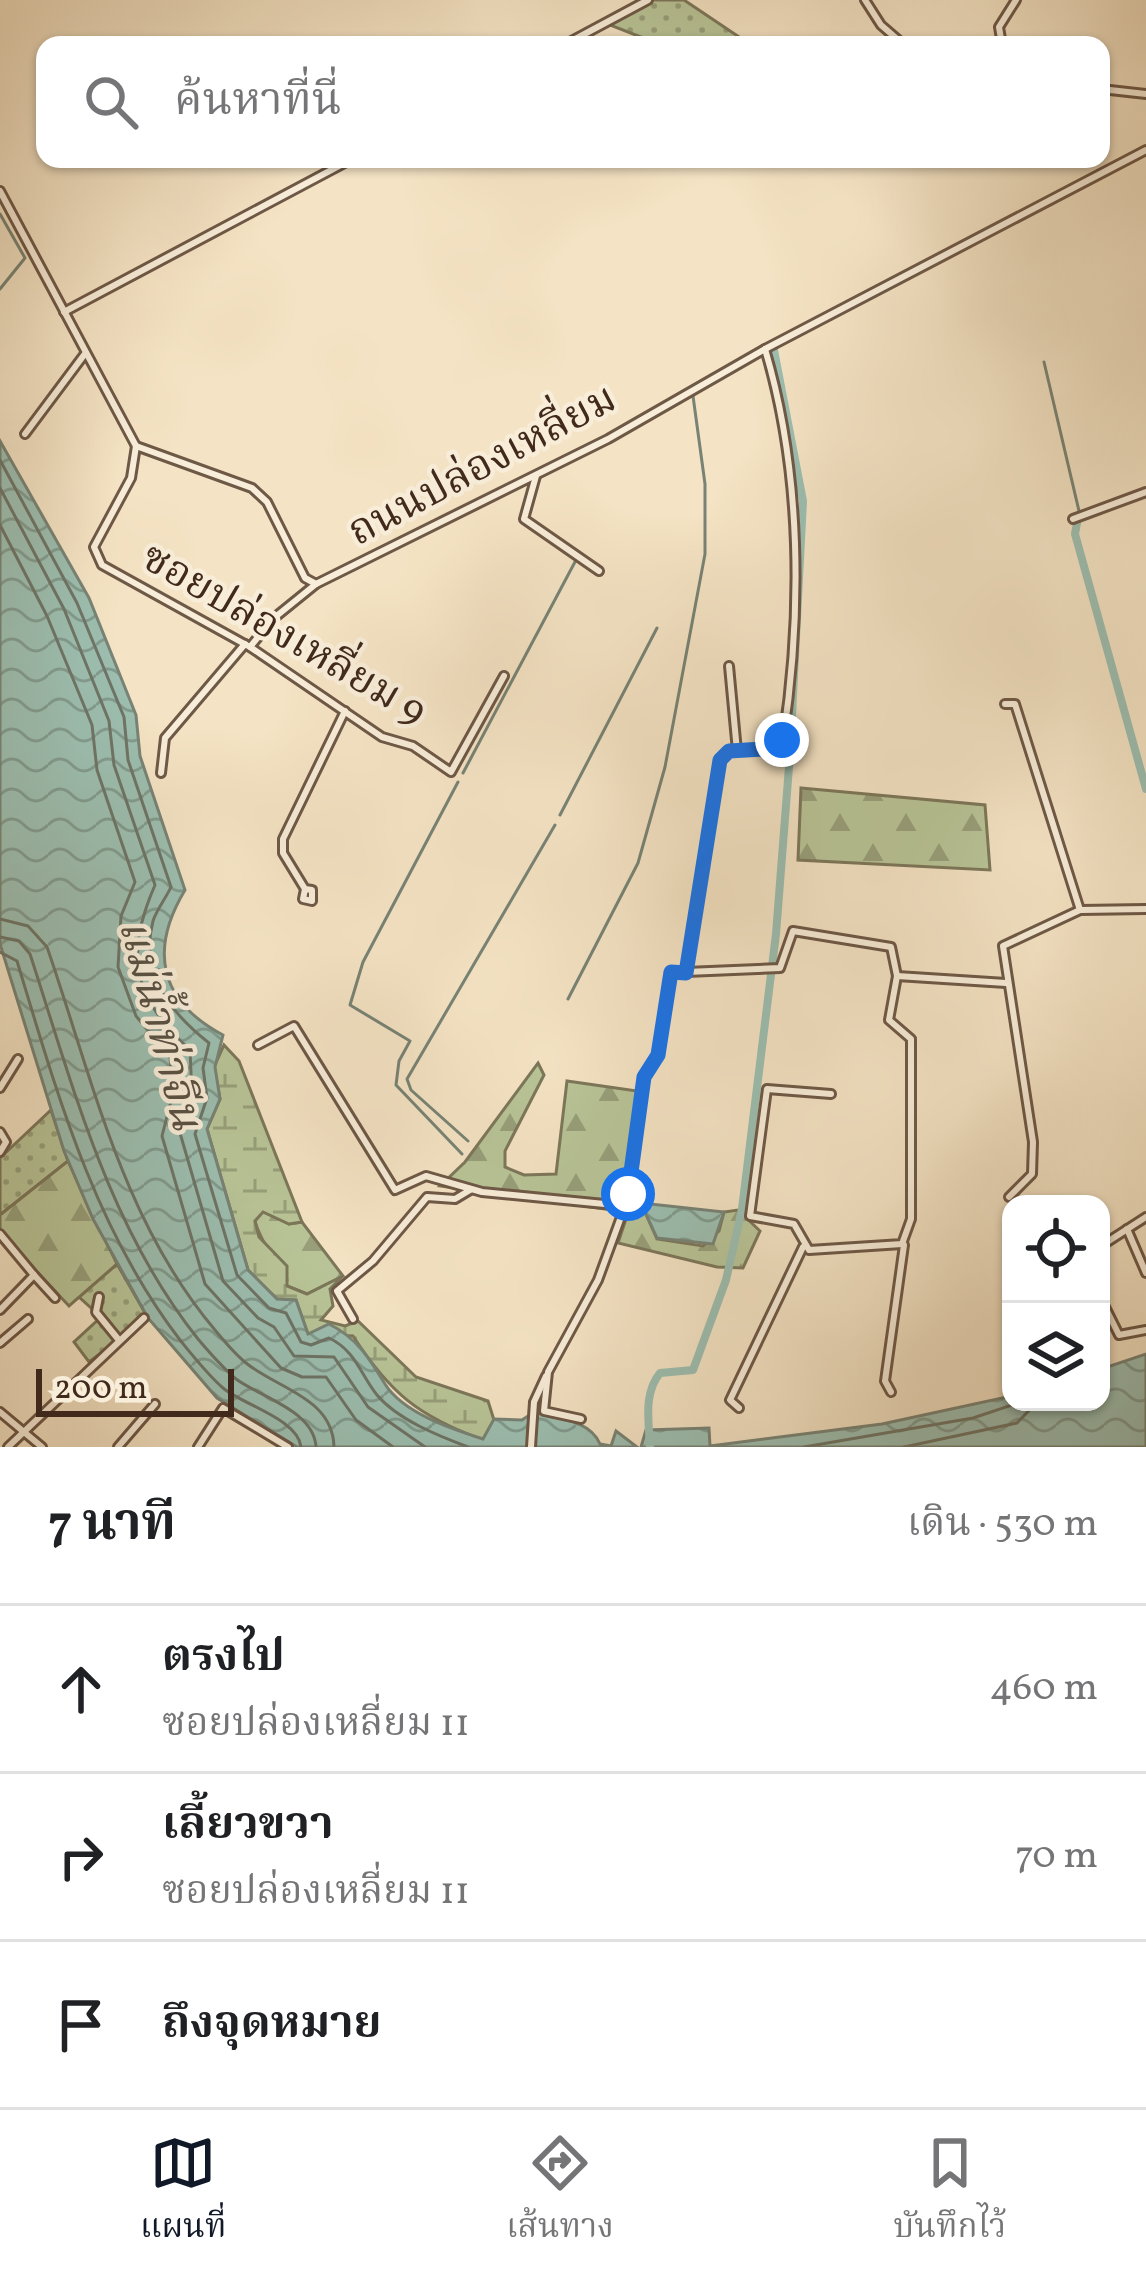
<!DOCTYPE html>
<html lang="th">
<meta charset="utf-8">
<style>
body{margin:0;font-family:Vollkorn,"Noto Serif Thai",serif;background:#f6f6f6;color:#202124}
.controls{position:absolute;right:36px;bottom:36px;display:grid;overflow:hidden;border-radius:24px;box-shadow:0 3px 9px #0004}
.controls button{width:108px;height:108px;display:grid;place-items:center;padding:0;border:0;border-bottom:3px solid #e0e0e0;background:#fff;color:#202124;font:60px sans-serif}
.scale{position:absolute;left:36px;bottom:30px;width:198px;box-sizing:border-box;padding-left:12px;border:6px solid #412a1c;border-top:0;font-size:33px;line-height:42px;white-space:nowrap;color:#412a1c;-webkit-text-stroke:9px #f8edd9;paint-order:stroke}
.stop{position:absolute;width:36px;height:36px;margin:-27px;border:9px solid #1a73e8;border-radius:50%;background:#fff}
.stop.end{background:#1a73e8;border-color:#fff;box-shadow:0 3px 12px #0008}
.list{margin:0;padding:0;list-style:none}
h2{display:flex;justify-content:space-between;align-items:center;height:156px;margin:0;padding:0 48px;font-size:51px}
h2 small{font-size:39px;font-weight:400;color:#757577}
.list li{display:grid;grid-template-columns:78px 1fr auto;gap:36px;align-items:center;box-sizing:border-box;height:168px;padding:0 48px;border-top:3px solid #e0e0e0}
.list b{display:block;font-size:45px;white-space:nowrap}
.list p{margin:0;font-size:39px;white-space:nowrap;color:#757577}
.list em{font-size:39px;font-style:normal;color:#757577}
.icon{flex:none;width:66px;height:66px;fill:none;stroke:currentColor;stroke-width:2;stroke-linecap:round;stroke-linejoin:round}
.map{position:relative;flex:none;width:1146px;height:1447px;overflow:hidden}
.search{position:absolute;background:#fff;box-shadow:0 3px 9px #0004;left:36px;right:36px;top:36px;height:132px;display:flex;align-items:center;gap:30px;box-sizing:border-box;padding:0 42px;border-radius:24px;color:#757577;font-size:45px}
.sheet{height:660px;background:#fff}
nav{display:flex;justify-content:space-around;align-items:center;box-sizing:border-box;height:168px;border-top:3px solid #e0e0e0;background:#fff;font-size:33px;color:#757577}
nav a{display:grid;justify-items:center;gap:6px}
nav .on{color:#111827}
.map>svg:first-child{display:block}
</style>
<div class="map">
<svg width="1146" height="1447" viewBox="0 0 1146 1447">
<defs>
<pattern id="grass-dots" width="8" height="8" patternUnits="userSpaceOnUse" patternTransform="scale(3)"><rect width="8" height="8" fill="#b8c497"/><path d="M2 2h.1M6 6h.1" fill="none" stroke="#979f7a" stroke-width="1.8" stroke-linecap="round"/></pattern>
<pattern id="forest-firs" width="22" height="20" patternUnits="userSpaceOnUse" patternTransform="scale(3)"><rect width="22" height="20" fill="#b8c497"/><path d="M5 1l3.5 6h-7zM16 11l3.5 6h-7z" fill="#979f7a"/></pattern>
<pattern id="wetland-marsh" width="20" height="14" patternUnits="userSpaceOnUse" patternTransform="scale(3)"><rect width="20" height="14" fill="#b8c497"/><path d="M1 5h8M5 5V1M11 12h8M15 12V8" fill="none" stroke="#979f7a"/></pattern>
<pattern id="water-waves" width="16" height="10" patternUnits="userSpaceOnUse" patternTransform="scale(3)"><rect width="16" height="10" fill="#9cbeb0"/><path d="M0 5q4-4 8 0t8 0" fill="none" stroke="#819b8e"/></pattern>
</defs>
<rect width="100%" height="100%" fill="#f4e3c4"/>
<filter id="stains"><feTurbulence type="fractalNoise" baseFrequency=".00167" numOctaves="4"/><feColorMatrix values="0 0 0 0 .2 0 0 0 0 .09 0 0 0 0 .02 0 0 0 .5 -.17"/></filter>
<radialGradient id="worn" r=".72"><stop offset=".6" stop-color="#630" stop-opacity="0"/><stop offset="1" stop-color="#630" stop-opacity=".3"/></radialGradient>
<g fill="url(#grass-dots)" stroke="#7c775a" stroke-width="3">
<path d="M651,0H684L751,45H661L610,25Z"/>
<path d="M51,1110L68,1161L0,1215V1158Z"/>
<path d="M117,1264L148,1318L89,1362L74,1342L101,1317L79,1297Z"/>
</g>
<g fill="url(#forest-firs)" stroke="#7c775a" stroke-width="3">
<path d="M801,788L985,805L990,870L798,860Z"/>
<path d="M538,1063L544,1075L505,1151V1167L524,1175L556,1174L567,1081L637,1091L620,1211L440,1186L465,1162Z"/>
<path d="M68,1161L117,1264L69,1306L0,1232V1215Z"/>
<path d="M632,1201L641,1203L657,1239L703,1246L719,1231L724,1212L738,1210L760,1231L743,1268L717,1267L618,1243Z"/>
<path d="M262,1211L289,1224L302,1222L343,1276L307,1294L287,1286C278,1261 260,1242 255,1221Z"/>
</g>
<path fill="url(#wetland-marsh)" stroke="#7c775a" stroke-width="3" d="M224,1045L239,1061L302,1222L289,1224L263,1212L255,1221L259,1237L287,1266V1286L307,1294L343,1276L330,1289L333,1306L321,1320L345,1326L358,1321L416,1377L488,1401L494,1420L483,1440C418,1416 390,1393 353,1336L308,1334L296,1300L277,1299L248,1270L207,1129L220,1099L214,1067Z"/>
<g fill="url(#water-waves)" stroke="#788375" stroke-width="3">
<path d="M0,441L89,598L136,715L140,756L185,890C149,950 159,1001 223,1035L215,1067L220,1099L207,1129L248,1270L277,1299L296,1300L308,1334L329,1324C357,1338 369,1358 385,1384C403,1413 452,1429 483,1439L494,1419L522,1420L534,1412C557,1418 590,1420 600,1444L611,1446L616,1431L637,1447H297L217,1398L148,1318L93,1219L64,1151L0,944Z"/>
<path d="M641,1203L724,1212L713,1244L657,1238Z"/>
<path d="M1146,1354V1447H641L646,1430L709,1428L710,1446L882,1424L1011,1396V1402H1101V1369Z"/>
</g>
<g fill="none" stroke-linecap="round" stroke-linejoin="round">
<g stroke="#6e7466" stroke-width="3">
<path d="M0,460L77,603L124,717L128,760L171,887C166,898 157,909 153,921C139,974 171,1013 209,1043L203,1068L207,1098L195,1134L237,1275L269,1308L286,1313L301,1342L311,1345L329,1338C355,1350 361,1375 377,1395C398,1420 439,1436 468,1447"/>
<path d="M0,488L64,609L109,721L114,765L155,885C124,956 133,997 190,1050L192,1096L180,1133L223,1281L258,1318L274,1327L294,1356L334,1357L368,1407L425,1447"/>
<path d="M0,525L47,616L92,725L97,770L135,882L121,916L118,967L136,1016L170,1057L173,1093L162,1136L205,1284L281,1368L302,1377H326L356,1420L393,1447"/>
<path d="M0,919L28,926L47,947C93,1080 122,1220 215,1330C224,1341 235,1354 246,1363C278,1389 333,1398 334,1447"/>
<path d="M0,937L19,941L30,954C74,1089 108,1226 198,1339C209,1352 223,1368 236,1379C262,1398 314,1411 316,1447"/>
<path d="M0,952L17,961C57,1093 94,1228 180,1340C193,1356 207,1374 223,1388C243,1405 298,1419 301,1447"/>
<path d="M804,1447L973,1418L1021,1402"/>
<path d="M904,1447L1017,1423L1037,1402"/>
</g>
<g stroke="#788375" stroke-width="3">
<path d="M0,214L25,258L0,289"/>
<path d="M1044,362L1079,511"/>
<path d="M463,773L576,560"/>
<path d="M458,782L363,962L350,1005L410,1041L399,1061L396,1085L462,1154"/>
<path d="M560,815L657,628"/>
<path d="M568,999L638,863L665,767L705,554V484L693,396"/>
<path d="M468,1141L411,1090L407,1079L555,825"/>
</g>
<g stroke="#9cbeb0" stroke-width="8">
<path d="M1077,523L1075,534L1146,789"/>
<path d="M650,1447C649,1421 643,1394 660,1373L693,1370L726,1280L742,1209L776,934L790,754L803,501L774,350"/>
</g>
<g stroke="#6e5846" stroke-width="12">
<g id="minor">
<path d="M865,0L881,25L904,45"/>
<path d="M564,45L648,0"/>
<path d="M1002,45L999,27L1016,0"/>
<path d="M1101,89L1146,94"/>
<path d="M0,191L136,446L252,488L267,502L305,578L316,584L608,439L765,349L1146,150"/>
<path d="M64,312L352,159"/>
<path d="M25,434L84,355"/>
<path d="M136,446L131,478L94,547L102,565L250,647L382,737L413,746L451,772L504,676"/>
<path d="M536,476L524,519L599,571"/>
<path d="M1073,519L1146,492"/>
<path d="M250,647L274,618L316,584"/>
<path d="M729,666L737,751"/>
<path d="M1005,704H1015L1080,910"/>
<path d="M161,773L165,738L245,644"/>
<path d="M305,889L303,899L312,901V890L305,889L283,853V839L345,711"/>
<path d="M686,972L780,968L793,931L891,947L897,976L889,1020L911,1039V1219L902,1244L809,1250L794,1224L750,1216L767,1089L831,1094"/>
<path d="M897,976L1006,983"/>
<path d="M258,1045L294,1026L395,1190L426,1176L482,1192L625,1206"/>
<path d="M0,1088L18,1059"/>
<path d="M0,1132L6,1142L0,1152"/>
<path d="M1009,1197L1032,1174L1033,1142L1003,946L1080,910L1146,909"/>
<path d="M1127,1229L1146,1273"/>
<path d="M0,1234L34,1275L0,1310"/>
<path d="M1101,1246L1146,1217"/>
<path d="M34,1275L55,1298"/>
<path d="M1011,1291V1308"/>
<path d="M99,1297L96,1312L118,1339"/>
<path d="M1101,1299L1119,1335L1146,1330"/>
<path d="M353,1319L337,1291L373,1261L427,1197L455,1199L470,1190"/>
<path d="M0,1343L28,1319"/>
<path d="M891,1392L885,1381L904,1245"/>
<path d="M739,1408L730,1400L803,1247"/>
<path d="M0,1412L42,1447"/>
<path d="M581,1419L544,1411L548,1372L598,1280L625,1206L645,1077L658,1055L671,972H686L720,760L729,751L780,748L783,740C802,613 802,474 765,349"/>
<path d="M8,1447L144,1318"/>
<path d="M118,1447L155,1404"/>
<path d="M198,1447L223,1408L288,1447"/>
<path d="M531,1447L534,1402L546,1376"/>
</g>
</g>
<use href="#minor" stroke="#f8edd9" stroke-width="6"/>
</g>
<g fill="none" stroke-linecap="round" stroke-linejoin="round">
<path stroke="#1a73e8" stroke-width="15" d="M628,1194L644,1077L658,1055L671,972L686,973L720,760L729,751L780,748L782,740"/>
</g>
<g text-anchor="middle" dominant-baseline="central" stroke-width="9" stroke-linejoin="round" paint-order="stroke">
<g font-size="42" fill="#412a1c" stroke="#f8edd9">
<text transform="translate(483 467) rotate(-28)">ถนนปล่องเหลี่ยม</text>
<text transform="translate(283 636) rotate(30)">ซอยปล่องเหลี่ยม 9</text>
</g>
<g font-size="45" font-style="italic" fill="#584f41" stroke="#f8edd9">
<text transform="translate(158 1025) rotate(75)">แม่น้ำท่าจีน</text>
</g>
</g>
<rect width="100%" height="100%" filter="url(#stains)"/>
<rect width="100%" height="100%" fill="url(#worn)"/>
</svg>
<div class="controls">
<button><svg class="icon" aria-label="locate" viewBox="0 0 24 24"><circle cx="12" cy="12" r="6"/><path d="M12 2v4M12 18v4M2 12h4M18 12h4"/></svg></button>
<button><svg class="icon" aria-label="layers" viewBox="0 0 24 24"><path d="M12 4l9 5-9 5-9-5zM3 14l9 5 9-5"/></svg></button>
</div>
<div class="scale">200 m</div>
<div class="stop" style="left:628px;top:1194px"></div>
<div class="stop end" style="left:782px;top:740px"></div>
<div class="search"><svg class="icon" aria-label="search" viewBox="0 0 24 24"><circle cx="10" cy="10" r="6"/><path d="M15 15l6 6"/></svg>ค้นหาที่นี่</div>
</div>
<section class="sheet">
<h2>7 นาที<small>เดิน · 530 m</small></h2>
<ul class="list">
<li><svg class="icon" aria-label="ahead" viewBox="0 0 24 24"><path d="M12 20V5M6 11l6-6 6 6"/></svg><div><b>ตรงไป</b><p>ซอยปล่องเหลี่ยม 11</p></div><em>460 m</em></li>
<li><svg class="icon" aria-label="right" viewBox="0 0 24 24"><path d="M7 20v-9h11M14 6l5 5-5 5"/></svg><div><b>เลี้ยวขวา</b><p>ซอยปล่องเหลี่ยม 11</p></div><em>70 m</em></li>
<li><svg class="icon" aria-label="arrive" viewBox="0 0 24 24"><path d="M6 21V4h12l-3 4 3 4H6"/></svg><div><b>ถึงจุดหมาย</b></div></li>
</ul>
</section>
<nav>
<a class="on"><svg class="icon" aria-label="map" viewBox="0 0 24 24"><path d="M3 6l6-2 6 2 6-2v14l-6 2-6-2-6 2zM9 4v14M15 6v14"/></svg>แผนที่</a>
<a><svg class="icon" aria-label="directions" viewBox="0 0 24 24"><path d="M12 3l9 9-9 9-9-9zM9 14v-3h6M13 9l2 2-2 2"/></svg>เส้นทาง</a>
<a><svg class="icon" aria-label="saved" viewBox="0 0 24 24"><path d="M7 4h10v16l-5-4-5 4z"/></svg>บันทึกไว้</a>
</nav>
